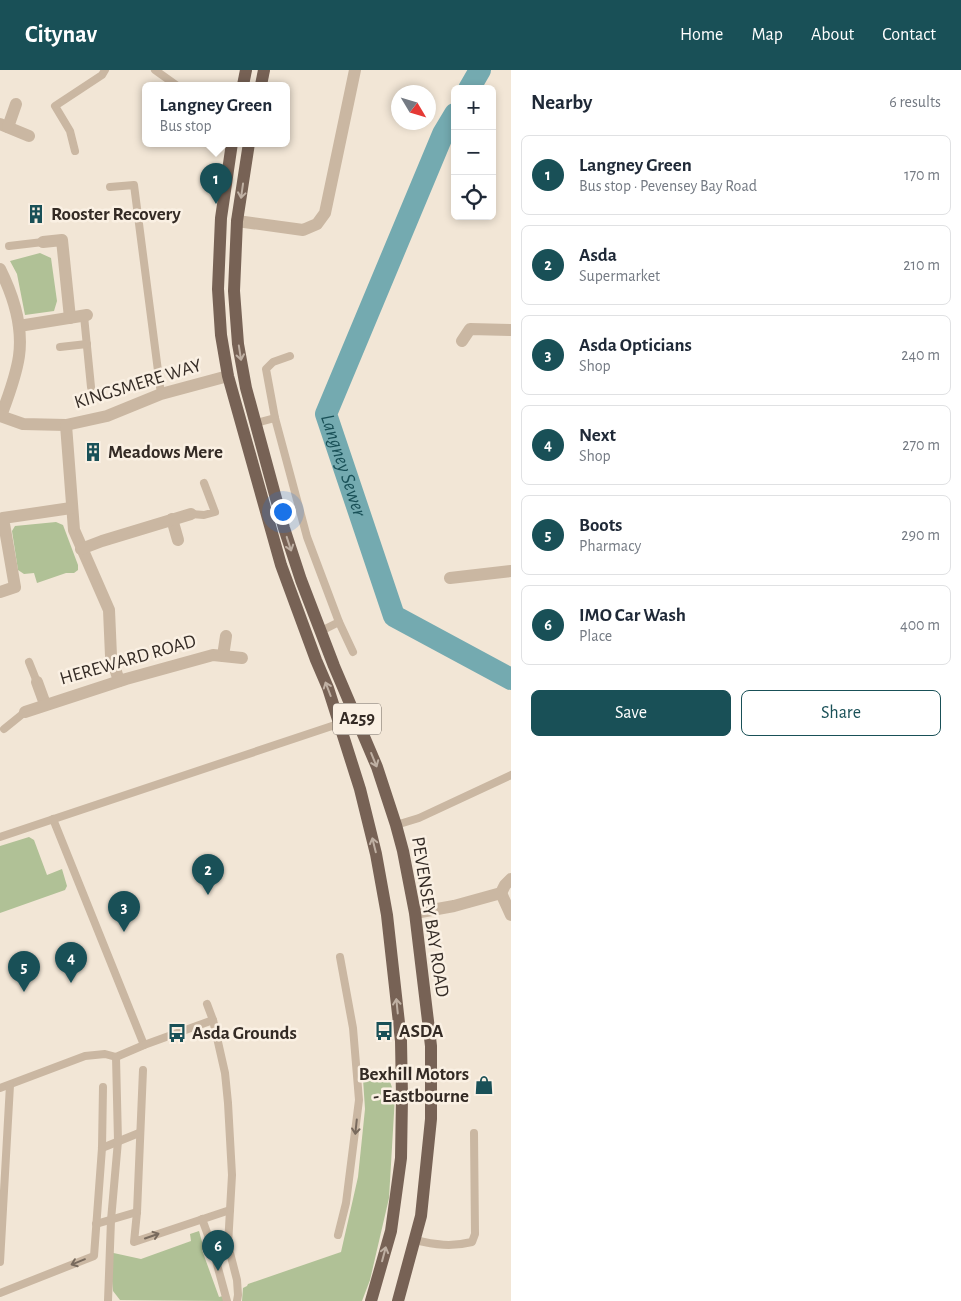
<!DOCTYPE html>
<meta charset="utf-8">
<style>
body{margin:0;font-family:"Alegreya Sans",sans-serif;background:#f6f6f7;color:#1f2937}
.controls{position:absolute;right:15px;top:15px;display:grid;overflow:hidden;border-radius:8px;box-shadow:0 2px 8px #0003}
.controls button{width:45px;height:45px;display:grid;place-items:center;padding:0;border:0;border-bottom:1px solid #e0e1e3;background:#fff;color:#1f2937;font:25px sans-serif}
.compass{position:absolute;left:391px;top:15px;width:45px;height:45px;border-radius:50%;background:#fff;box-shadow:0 2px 8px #0003;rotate:128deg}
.you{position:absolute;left:282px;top:441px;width:18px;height:18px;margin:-12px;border:4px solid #fff;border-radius:50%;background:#1a73e8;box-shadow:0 0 0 8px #1a73e833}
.badge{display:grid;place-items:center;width:32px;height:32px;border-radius:50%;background:#195057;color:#fff;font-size:16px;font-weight:700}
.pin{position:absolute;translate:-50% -41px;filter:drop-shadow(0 1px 2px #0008)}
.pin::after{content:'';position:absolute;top:26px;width:18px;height:15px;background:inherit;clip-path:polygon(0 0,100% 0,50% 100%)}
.popup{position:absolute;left:142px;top:12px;width:148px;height:65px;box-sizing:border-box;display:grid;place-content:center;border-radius:8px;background:#fff;filter:drop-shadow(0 1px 4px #0005);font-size:16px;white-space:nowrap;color:#747a83}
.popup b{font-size:19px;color:#1f2937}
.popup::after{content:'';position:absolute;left:50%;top:100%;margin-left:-10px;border:10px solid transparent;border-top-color:#fff}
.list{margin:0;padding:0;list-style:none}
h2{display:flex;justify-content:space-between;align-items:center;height:65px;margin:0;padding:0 20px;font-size:21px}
h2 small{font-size:16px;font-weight:400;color:#747a83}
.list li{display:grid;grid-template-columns:32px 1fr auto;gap:15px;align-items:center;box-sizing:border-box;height:80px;margin:0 10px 10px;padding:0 10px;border:1px solid #e0e1e3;border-radius:8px}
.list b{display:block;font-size:19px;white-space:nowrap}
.list p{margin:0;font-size:16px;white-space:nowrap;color:#747a83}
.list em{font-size:16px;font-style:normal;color:#747a83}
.actions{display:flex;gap:10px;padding:15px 20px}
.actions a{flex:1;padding:11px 0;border:1px solid #195057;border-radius:8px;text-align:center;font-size:18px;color:#195057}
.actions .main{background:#195057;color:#fff}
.icon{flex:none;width:28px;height:28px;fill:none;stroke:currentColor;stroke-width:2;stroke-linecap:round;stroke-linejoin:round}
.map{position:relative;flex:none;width:511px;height:1231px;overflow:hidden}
header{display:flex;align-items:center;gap:30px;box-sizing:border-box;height:70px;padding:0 25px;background:#195057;color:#fff}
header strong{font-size:24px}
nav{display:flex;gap:28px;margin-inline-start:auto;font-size:18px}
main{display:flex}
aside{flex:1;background:#fff}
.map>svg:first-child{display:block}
</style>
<header>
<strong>Citynav</strong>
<nav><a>Home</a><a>Map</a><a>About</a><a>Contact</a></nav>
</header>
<main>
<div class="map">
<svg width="511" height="1231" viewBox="0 0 511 1231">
<rect width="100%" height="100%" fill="#f2e6d6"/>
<g fill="#b0c196">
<path d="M40,183L51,188L57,231L54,241L25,245L17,204L10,191Z"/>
<path d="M56,452L63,455L78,495V500L74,503H66L37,513L34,503L24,504L18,500L12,461L15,456Z"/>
<path d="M29,767L34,770L47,805L62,799L67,816L65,820L0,843V776Z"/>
<path d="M388,1006L395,1026L389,1128L370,1210L362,1231H242L243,1218L247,1216L248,1214L341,1182L358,1107L365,1039L363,1009L375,1010V1007Z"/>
<path d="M199,1161L204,1179L202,1180L219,1227L223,1226V1231L120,1230L113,1221L109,1182L141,1189L191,1171L190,1164Z"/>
</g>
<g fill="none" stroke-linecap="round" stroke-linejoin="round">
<g stroke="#74aab0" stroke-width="22">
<path d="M469,19L480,0"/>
<path id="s1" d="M455,44L443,64L326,344L394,546L511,609"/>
</g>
<g stroke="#cab7a2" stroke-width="8">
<path d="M155,0L176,15"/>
<path d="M75,81L70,61L55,36L102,5L105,0"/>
<path d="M110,117L134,115L161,324"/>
<path d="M9,176L43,172"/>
<path d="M84,246L91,317"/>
<path d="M60,277L87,274"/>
<path d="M290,286L273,292L266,299L275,348L307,467L339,552L353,582"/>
<path d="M256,353L275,348"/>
<path d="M191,444L204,445L215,442L204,413"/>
<path d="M321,561L339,552"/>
<path d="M29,592L37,612"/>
<path d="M4,659L25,642"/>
<path d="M53,749L144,975"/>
<path d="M396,755L419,748L511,705"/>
<path d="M0,767L341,653"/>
<path d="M207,934L213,950"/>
<path d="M143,1000L137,1142L134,1172L230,1140"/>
<path d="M0,1018L85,986L105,984L116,987L144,975L213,950L225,1003L228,1033L232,1105L228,1175L237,1210L238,1225L237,1231"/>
<path d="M102,1078L139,1063"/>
<path d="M202,1149L212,1176L227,1231"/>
<path d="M96,1154L137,1142"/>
<path d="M338,1165L346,1133L359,1030L353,958L340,887"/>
<path d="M415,1170C435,1175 452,1177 472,1172L475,1164L474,1063"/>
<path d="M0,1192L10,1015"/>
<path d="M0,1223L94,1186L102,1078L103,1017"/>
<path d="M108,1231L111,1150L118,1071L116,987"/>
</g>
<g stroke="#cab7a2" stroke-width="12">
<path d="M0,54L29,66"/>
<path d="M8,57L16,34"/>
<path d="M237,151L303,160L317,154L325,143L355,0"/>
<path d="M43,172L62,170L70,248"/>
<path d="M0,199C13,225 23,257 19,286C16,307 8,327 1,346"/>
<path d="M19,256L87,245"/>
<path d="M462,271L470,259L511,260"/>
<path d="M0,346L23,354L66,355L107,346L161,324L228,306"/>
<path d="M66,355L74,460L109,540L111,586L119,611"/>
<path d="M172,449L178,470"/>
<path d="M81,479L102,471L191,444"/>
<path d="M450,508L511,501"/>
<path d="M0,522L15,517L3,448L71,438"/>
<path d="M223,586L226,566"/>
<path d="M37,612L45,634"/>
<path d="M25,642L126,609L213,585L242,588"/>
<path d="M501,823L511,845"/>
<path d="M415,843L454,836L501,823L505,815L511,809"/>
</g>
<g stroke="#776255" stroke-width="12">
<path d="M243,15L246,0"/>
<path d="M261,15L264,0"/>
<path d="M232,73L221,148L218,219L221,265L228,306L281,495L316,590L328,618L360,719L376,784L387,845L401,971L402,1027L401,1088L391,1161L371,1231"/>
<path d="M249,73L237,151L234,221L238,274L246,318L284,458L301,510L334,596L377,697L396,755L403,781L415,843L431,976V1049L421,1146L398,1231"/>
</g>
</g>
<defs><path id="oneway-shaft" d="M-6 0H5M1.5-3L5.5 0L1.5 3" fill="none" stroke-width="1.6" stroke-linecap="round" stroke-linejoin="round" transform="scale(1.25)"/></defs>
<g stroke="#bfb0a3">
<use href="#oneway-shaft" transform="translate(242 121) rotate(98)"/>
<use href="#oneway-shaft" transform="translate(240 283) rotate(81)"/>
<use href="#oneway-shaft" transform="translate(289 474) rotate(72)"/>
<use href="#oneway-shaft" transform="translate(328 619) rotate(-111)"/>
<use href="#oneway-shaft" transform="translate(374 690) rotate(68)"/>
<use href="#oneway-shaft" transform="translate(374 775) rotate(-104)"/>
<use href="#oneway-shaft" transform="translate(397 936) rotate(-96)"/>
<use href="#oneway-shaft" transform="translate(384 1184) rotate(-75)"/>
</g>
<g stroke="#786a5d">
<use href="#oneway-shaft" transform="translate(356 1057) rotate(96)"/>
<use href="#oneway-shaft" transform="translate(152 1166) rotate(-19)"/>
<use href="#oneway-shaft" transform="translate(78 1192) rotate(158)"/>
</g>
<defs>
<g id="building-bare" transform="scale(1.5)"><path d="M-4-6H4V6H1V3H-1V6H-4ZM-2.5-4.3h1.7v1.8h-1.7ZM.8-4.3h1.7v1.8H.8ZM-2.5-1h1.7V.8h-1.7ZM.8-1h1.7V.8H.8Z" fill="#195057" stroke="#faf0e3" stroke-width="2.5" paint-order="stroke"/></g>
<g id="bus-bare" transform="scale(1.5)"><path d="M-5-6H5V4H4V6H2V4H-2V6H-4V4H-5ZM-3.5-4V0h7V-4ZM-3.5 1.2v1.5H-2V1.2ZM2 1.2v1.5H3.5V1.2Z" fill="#195057" stroke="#faf0e3" stroke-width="2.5" paint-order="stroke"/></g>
<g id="shop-bare" transform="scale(1.5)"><path d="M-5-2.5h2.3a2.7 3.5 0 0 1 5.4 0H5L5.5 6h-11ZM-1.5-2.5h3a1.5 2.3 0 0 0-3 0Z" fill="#195057" stroke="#faf0e3" stroke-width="2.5" paint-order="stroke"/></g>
</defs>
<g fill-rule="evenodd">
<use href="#building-bare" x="36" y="144"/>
<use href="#building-bare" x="93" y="382"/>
<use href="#bus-bare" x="384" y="961"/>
<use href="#bus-bare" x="177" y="963"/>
<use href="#shop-bare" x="484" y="1015"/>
</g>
<g text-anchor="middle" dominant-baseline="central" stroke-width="5" stroke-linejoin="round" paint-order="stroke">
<rect fill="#faf0e3" stroke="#6f665e" stroke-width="1" x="333" y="633.5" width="48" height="31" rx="4"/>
<g font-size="18" font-weight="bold" fill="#342b25">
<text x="357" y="649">A259</text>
</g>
<g font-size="19" font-weight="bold" fill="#342b25" stroke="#faf0e3" text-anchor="start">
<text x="51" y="144">Rooster Recovery</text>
<text x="108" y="382">Meadows Mere</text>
<text x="399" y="961">ASDA</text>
<text x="192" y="963">Asda Grounds</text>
<text x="469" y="1004" text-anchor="end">Bexhill Motors<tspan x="469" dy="22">- Eastbourne</tspan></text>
</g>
<g font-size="19" fill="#342b25" stroke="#faf0e3">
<text transform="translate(138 314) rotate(-17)">KINGSMERE WAY</text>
<text transform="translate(128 590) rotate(-16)">HEREWARD ROAD</text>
<text transform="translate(430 847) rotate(81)">PEVENSEY BAY ROAD</text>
</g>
<g font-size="20" font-style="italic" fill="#195057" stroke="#faf0e3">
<text stroke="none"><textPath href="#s1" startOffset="381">Langney Sewer</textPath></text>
</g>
</g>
</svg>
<div class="controls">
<button>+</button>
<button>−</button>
<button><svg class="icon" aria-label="locate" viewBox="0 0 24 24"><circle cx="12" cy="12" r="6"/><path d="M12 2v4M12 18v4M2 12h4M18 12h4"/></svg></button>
</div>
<svg class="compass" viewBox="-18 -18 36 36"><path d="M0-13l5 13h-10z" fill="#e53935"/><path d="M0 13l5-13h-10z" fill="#747a83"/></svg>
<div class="you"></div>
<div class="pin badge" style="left:216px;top:134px">1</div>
<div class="popup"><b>Langney Green</b>Bus stop</div>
<div class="pin badge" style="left:208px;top:825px">2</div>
<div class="pin badge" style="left:124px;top:862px">3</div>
<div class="pin badge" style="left:71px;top:913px">4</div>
<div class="pin badge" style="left:24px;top:922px">5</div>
<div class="pin badge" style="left:218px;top:1201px">6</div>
</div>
<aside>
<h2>Nearby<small>6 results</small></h2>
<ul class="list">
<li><span class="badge">1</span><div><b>Langney Green</b><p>Bus stop · Pevensey Bay Road</p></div><em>170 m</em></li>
<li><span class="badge">2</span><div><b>Asda</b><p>Supermarket</p></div><em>210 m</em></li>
<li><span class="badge">3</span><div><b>Asda Opticians</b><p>Shop</p></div><em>240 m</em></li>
<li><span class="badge">4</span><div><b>Next</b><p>Shop</p></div><em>270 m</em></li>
<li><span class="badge">5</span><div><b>Boots</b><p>Pharmacy</p></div><em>290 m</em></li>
<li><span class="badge">6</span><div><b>IMO Car Wash</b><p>Place</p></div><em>400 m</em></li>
</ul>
<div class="actions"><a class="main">Save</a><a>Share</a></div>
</aside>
</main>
